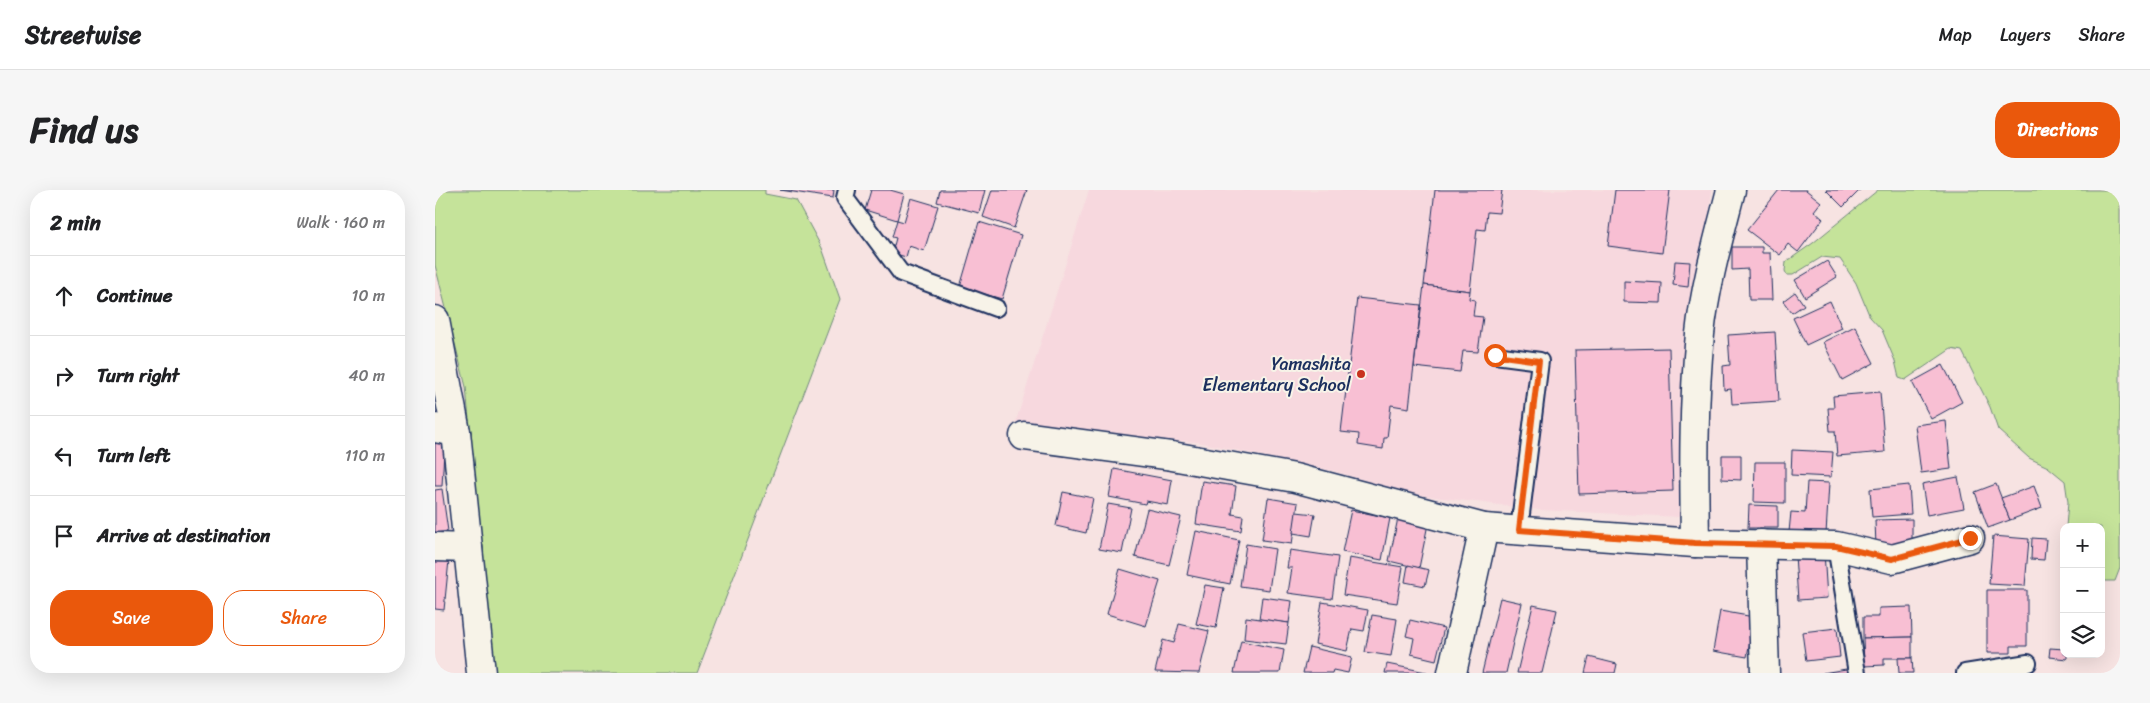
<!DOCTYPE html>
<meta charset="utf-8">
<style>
body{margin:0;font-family:Sriracha,sans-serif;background:#f6f6f6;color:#202124}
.controls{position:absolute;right:15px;bottom:15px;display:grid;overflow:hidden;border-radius:10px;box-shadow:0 5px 20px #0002}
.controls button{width:45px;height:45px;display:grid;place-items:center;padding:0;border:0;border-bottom:1px solid #e0e0e0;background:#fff;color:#202124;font:25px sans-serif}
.stop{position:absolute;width:15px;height:15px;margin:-11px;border:4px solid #ea580c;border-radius:50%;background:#fff}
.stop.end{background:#ea580c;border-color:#fff;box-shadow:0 1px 5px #0008}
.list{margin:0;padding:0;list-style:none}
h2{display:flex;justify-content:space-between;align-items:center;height:65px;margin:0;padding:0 20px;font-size:21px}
h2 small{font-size:16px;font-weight:400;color:#757577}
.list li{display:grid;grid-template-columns:32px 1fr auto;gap:15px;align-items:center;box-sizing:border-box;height:80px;padding:0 20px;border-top:1px solid #e0e0e0}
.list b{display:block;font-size:19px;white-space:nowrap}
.list em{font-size:16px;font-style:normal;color:#757577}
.actions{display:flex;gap:10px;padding:15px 20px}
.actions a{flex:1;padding:11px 0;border:1px solid #ea580c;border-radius:20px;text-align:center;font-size:18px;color:#ea580c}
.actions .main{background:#ea580c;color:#fff}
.icon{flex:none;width:28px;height:28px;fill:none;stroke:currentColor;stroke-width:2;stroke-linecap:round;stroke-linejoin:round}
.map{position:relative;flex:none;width:1685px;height:483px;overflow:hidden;border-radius:20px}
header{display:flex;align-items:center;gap:30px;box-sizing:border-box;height:70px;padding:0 25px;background:#fff;border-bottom:1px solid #e0e0e0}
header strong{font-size:24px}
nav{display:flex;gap:28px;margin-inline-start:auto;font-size:18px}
.intro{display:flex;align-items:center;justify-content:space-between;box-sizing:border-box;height:120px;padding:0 30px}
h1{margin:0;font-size:35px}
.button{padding:12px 22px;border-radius:20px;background:#ea580c;color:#fff;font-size:18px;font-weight:700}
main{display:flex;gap:30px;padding:0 30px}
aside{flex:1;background:#fff;border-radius:20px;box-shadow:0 5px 20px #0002}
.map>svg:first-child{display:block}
</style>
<header>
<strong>Streetwise</strong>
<nav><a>Map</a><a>Layers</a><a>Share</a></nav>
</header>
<div class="intro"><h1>Find us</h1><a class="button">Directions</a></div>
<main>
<aside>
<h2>2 min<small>Walk · 160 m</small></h2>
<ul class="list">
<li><svg class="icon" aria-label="ahead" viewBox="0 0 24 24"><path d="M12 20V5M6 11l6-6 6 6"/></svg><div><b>Continue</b></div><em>10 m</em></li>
<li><svg class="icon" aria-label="right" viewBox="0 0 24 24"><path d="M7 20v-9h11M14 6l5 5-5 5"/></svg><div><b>Turn right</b></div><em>40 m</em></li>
<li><svg class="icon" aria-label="left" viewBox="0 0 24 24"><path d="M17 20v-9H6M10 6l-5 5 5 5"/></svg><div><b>Turn left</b></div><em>110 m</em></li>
<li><svg class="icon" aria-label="arrive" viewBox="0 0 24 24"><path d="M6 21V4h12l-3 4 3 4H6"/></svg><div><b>Arrive at destination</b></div></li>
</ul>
<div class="actions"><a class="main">Save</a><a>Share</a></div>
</aside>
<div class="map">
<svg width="1685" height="483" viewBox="0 0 1685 483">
<rect width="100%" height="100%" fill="#f7e3e2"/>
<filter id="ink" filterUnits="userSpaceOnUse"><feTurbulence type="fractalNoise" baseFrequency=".02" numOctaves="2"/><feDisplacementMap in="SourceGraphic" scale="10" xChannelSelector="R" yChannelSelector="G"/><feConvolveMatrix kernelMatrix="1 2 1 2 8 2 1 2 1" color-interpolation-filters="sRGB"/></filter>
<g filter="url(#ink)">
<path fill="#f7d8de" d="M654,0H1277L1259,137L1245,327L1105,320L976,304L898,281L763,252L628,244L581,231Z"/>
<g fill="#c5e39a" stroke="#70897c">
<path d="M0,0H330V4L361,10L387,58L405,109L262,483H57L31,197L0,75Z"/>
<path d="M1443,0H1685V378L1680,391H1666V337H1631L1633,312L1630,291L1613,277L1594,268L1563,240L1555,217L1527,161L1516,159L1470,190L1464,188L1460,171L1447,140L1435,127L1421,93L1405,69L1387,67L1358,85H1352L1350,81L1351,72L1378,53Z"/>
</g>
<g fill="#f8bfd3" stroke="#1b2f5e">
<path d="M345,0H399L398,8Z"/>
<path d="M436,0H455L469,4L462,30L430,20Z"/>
<path d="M505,0H550L544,23L502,12Z"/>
<path d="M557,0H592L579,38L548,27Z"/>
<path d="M1000,0H1067L1064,23L1052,22L1050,40L1042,39L1035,101L989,95Z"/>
<path d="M1180,0H1235L1227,63L1173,56Z"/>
<path d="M1344,0H1371L1386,12L1379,21L1388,29L1363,62L1353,54L1345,65L1312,40Z"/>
<path d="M1391,0H1425L1408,17Z"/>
<path d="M476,8L503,16L489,61L474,56L471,67L457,63L461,48L457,47L462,30L469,32Z"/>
<path d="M544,32L586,45L567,109L525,97Z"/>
<path d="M1297,57H1327V63H1335L1337,110H1314L1313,79L1297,80Z"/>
<path d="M1240,71L1255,72L1253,97L1238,95Z"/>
<path d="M1392,71L1402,87L1370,107L1360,90Z"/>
<path d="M1189,91L1227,93L1226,113L1189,112Z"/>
<path d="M989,95L1035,101L1034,109L1040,110L1038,126L1048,127L1043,162L1028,161L1025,182L979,177Z"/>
<path d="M1360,102L1369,115L1357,123L1348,111Z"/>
<path d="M922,108L986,115L974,218L956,215L952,248H949L948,259L923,255L924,244L906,242Z"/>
<path d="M1395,111L1407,138L1371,155L1358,128Z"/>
<path d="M1420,136L1439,173L1407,190L1388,152Z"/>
<path d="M1340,142L1344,211L1297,214L1296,199L1289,200L1288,176L1295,175L1293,145Z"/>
<path d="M1234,158L1238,301L1144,304L1140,160Z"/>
<path d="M1508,175L1527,212L1496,229L1477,192Z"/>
<path d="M1445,202L1450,262L1402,266L1400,241H1395L1393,218H1399L1398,206Z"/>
<path d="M1511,231L1516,279L1486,283L1480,235Z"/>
<path d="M0,243L10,244L7,296H0Z"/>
<path d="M1357,260L1398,262L1396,287L1356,285Z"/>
<path d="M1287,265H1306V290L1287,289Z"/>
<path d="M1320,272H1350V313L1319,312Z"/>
<path d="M679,279L737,290L733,315L711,311L710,314L674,307Z"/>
<path d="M1523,287L1529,318L1492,325L1487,294Z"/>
<path d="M767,291L801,296L797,324L808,326L806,341L761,334Z"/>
<path d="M1372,292L1394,293L1391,344L1354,342L1356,322L1370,323Z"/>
<path d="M1561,294L1575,330L1553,338L1540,302Z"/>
<path d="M1474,295L1476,324L1437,327L1435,299Z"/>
<path d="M1599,296L1607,318L1575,330L1566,308Z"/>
<path d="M7,299L13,341L0,343V300Z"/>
<path d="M628,302L658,308L651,343L621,336Z"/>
<path d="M833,308L863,313L857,354L827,350Z"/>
<path d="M673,314L696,318L687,363L664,359Z"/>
<path d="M1314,315L1343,316V338H1313Z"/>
<path d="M712,319L746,327L734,375L700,367Z"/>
<path d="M916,320L955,328L947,370L907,362Z"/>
<path d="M861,322L880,324L876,346L858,343Z"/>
<path d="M963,328L993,334L984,378L954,371Z"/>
<path d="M1477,329V356L1441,357L1440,330Z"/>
<path d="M761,341L804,350L795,394L752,385Z"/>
<path d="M1558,346L1594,349L1590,396L1554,394Z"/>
<path d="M1597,348L1611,349L1609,370L1596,369Z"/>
<path d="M811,354L840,359L834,400L805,396Z"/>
<path d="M855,360L903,367L897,409L853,403L857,378H852Z"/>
<path d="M1389,362L1392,408L1363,410L1360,365Z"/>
<path d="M0,368L14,370L9,420L0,419Z"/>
<path d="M914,368L968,377L962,413L908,405Z"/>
<path d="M973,375L994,380L990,396L970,392Z"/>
<path d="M685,379L725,391L711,436L672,424Z"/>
<path d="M770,395L789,398L781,438L761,434Z"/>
<path d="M1552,400H1592V456H1576V463H1552Z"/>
<path d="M827,407L857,411L854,433L824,429Z"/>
<path d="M1065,408L1087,413L1071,483H1047Z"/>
<path d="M887,412L933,420L929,441L917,439L912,461L880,454Z"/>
<path d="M1098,415L1122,420L1107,483H1082Z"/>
<path d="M1476,417L1477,447L1428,448V427H1444V418Z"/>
<path d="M1285,421L1319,427L1312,467L1278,461Z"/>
<path d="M937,425L962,429L956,466L930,462Z"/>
<path d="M811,427L854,433L851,454L809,449Z"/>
<path d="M975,430L1009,438L1001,470L976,464L979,448L971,446Z"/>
<path d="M744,434L774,441L764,483L720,482L728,450L739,453Z"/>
<path d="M1402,438L1405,467L1371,471L1367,442Z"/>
<path d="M1477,447V468H1449V475L1429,476L1428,448Z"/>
<path d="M806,451L849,460L845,483H799Z"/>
<path d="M874,457L917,467L913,483L898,480L897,483H868Z"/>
<path d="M1615,458L1629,459V464H1632V469L1614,467Z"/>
<path d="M1154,467L1182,474L1180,483H1150Z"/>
<path d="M1463,468H1477L1478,483H1464Z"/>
<path d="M952,474L991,482V483H950Z"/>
<path d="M1411,479L1412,483H1388Z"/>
</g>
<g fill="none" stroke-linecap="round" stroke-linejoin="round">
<g stroke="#1b2f5e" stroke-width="20">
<g id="lane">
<path d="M412,0L410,8L466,83L561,118"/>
<path d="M1060,165L1105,171L1084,340"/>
<path d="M1401,356L1422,483"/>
<path d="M1530,483L1593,473"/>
</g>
</g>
<g stroke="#1b2f5e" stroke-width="31">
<g id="street">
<path d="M0,238L21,242"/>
<path d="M589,246L737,266L860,288L1049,338L1260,353L1401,356L1457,369L1535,348"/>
<path d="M1260,353C1259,283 1258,214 1265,144C1270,96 1284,47 1296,0"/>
<path d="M1326,354L1330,483"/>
<path d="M0,357L33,358"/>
<path d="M1017,483L1049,338"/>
</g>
</g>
<g stroke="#1b2f5e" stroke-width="31">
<path id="secondary" d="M0,130L21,242L46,483"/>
</g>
<use href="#lane" stroke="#f7f3e8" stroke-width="16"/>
<use href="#street" stroke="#f7f3e8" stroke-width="28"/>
<use href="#secondary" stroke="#f7f3e8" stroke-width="28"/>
</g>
</g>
<g fill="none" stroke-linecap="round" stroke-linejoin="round" filter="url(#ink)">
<path stroke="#ea580c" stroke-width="6" d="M1060,165L1104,171L1084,340L1260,353L1401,356L1457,369L1535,348"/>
</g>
<circle fill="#c8321e" stroke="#f7f3e8" stroke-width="2" cx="926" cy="184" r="5"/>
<g text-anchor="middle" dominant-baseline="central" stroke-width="4" stroke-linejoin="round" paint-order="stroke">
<g font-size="18" fill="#1b2f5e" stroke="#f7f3e8" text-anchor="end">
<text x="916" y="174">Yamashita<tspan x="916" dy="21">Elementary School</tspan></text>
</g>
</g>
</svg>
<div class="controls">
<button>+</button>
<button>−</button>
<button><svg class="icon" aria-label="layers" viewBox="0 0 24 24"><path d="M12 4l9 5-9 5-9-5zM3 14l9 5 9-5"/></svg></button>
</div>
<div class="stop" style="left:1060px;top:165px"></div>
<div class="stop end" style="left:1535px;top:348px"></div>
</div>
</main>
